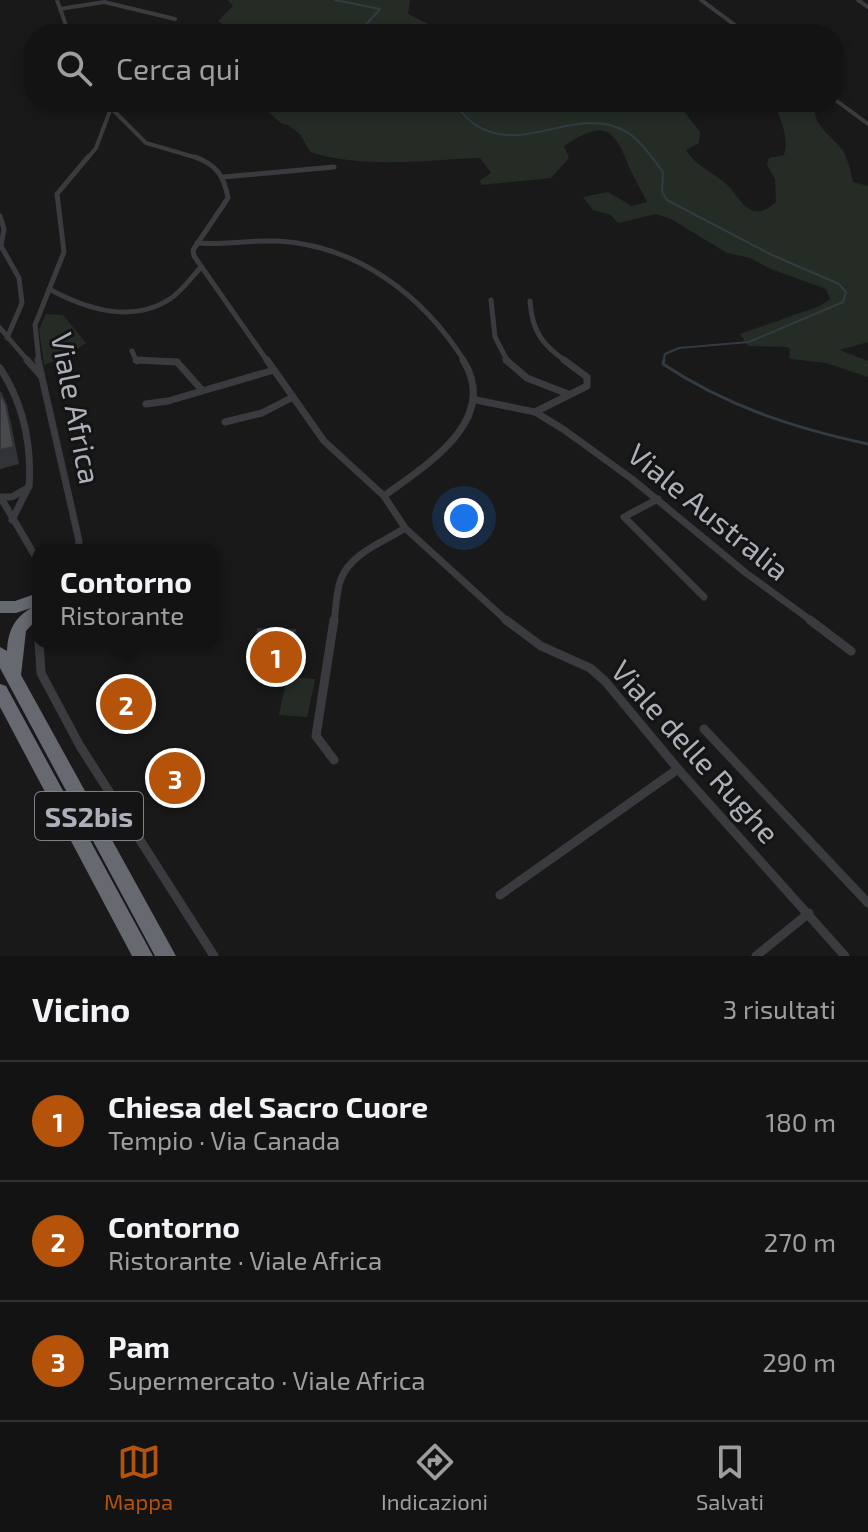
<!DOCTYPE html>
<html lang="it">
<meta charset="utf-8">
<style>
body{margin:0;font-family:"Exo 2",sans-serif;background:#1c1c1d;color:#f1f3f6}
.you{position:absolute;left:464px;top:518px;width:28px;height:28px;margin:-20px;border:6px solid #fff;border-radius:50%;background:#1a73e8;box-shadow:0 0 0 12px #1a73e833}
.badge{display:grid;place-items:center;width:52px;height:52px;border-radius:50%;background:#b45309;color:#fff;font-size:26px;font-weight:700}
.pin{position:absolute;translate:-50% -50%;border:4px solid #fff;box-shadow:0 2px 8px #0006}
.popup{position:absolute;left:32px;top:544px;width:188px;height:104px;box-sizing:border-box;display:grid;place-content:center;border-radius:16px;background:#131314;filter:drop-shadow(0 2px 6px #0005);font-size:26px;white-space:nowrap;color:#9d9ea0}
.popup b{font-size:30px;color:#f1f3f6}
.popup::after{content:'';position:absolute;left:50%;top:100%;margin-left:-16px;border:16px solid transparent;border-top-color:#131314}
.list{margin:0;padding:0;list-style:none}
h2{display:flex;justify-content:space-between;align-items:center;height:104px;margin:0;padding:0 32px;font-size:34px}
h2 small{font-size:26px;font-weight:400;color:#9d9ea0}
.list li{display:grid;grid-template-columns:52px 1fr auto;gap:24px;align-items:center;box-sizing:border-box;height:120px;padding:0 32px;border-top:2px solid #323234}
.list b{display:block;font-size:30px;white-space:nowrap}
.list p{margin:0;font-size:26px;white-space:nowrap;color:#9d9ea0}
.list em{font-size:26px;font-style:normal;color:#9d9ea0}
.icon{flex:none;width:44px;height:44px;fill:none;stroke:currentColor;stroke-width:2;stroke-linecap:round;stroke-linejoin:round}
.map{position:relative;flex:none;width:868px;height:956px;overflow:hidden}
.search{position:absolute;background:#131314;box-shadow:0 4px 12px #0003;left:24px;right:24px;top:24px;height:88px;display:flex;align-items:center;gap:20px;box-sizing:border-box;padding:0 28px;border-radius:32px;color:#9d9ea0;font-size:30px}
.sheet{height:464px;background:#131314}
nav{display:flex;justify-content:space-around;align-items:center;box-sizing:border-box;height:112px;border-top:2px solid #323234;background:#131314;font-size:22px;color:#9d9ea0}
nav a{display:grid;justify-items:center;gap:4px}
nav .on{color:#b45309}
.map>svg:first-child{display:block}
</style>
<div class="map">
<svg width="868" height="956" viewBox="0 0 868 956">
<rect width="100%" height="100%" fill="#19191a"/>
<g fill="#252c26">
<path d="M228,0H410L408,14L449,34H216L225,26L218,21L233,6Z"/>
<path d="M241,102H677L700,132L699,143L686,150C696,166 711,171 725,183C740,195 748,227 776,202L775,179L767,165L769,158L784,155C789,137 781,121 775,105L778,102H818L814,107C815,129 832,135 843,151C847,157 852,175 853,182L868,186V342L840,350L868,361V377L826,363L791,359L789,357L790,349L787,347L748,346L740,334L820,306L830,299L826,289L771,269L750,258L727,253L671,219L656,214L618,223L611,215L593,210L583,197L608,192L632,206L647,202C641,189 632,175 627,162C612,122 598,124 564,146L569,158L551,178L481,185L480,180L491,173L480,158C424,160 365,169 310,152L300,134L288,125L282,124L265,109L241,107Z"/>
<path d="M46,314L63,315L86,343L65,357L44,365L39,330Z"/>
<path d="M287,677L315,679L307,717L279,715Z"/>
</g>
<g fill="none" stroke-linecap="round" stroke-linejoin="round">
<g stroke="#333b42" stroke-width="2">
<path d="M335,0L380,9L363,28L348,34"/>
<path d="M452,102C459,109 466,118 474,124C522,157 576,104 625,131C641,140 652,158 663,172L662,192L667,200L772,255L839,284L846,292L843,302L749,342L679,348L665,354L663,362"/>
</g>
<path stroke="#333b42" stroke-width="3" d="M664,360L663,364C726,406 794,428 868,444"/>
<g stroke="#3a3b3f" stroke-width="4">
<path d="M57,0L69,34"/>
<path d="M701,0L747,34"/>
<path d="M858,0L868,7"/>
<path d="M60,9L104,2L175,19"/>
<path d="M834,99L868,124"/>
<path d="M110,102L111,108L146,143L201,159"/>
<path d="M87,159L96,148L111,108"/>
</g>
<g stroke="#3a3b3f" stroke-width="5">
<path d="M195,157C217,165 224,176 228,198L193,250L194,256L268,362"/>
<path d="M223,177L334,167"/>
<path d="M0,216L4,229L1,246L19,278L22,303L7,338"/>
<path d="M197,243C224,245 250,240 277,241C357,245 423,295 465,362"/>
<path d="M49,289C86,309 131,324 170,299C182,291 191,278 201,267"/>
<path d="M491,300L495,337L508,362"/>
<path d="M530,301C532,331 542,345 567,362"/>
<path d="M0,328L29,362"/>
<path d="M132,351L137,362"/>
<path d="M39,362L35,325L64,252L57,194L88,157"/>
</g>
<g stroke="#3a3b3f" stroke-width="7">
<path d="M27,360L41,376"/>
<path d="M38,360L79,541L78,550"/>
<path d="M136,360L177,362L201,389"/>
<path d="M267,360L324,441L384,496L405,528L508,622"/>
<path d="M506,360L527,378L568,394"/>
<path d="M0,368C24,405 32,444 29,487L12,497H0"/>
<path d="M476,400L535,412L563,429L632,479L746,573L813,622"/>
<path d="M146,404L168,401L274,370"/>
<path d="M535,412L587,386V377L564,360"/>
<path d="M225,422L262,413L293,397"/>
<path d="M384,496C426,465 501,420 463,360"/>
<path d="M1,498L38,561"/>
<path d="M658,499L624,517L704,597"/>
<path d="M12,520L27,490"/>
<path d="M334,622C336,609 336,591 341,579C351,553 384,542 405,528"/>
</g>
<g stroke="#3a3b3f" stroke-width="9">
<path d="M506,620L541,646L590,668L605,681L678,769L845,956"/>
<path d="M810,620L851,651"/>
<path d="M39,642L41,673L80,746L214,956"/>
<path d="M704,729L868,903"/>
<path d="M334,760L316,736L334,620"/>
<path d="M500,895L678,769"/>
<path d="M756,956L809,913"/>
</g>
<g fill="#66696f" fill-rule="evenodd">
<path d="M38,593V618L26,631L21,675L176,956H155L0,668V647L7,651C8,631 14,618 31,608L16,613H0V601H15Z"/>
<path d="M0,684L6,686L153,956H132L0,707Z"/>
</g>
</g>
<path fill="#3e3f42" d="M295,630L296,644L291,672L254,671L252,657Z"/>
<g fill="#323336">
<path d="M6,405L11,423L19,464L0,469V450Z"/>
<path d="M295,630L296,644L291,672L290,659Z"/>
</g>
<g fill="#48494d" stroke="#323336" stroke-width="2">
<path d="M0,392L6,405L14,447L0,450Z"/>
<path d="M258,629L295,630L290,659L252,657Z"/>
</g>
<g text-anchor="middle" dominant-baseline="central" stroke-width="6" stroke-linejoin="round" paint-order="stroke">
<rect fill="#141415" stroke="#7e8188" stroke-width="2" x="35" y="792" width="108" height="48" rx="6"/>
<g font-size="28" font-weight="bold" fill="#acb0b9">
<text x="89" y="816">SS2bis</text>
</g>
<g font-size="30" fill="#acb0b9" stroke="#141415">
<text transform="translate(77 408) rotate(79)">Viale Africa</text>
<text transform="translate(709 511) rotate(39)">Viale Australia</text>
<text transform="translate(696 751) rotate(48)">Viale delle Rughe</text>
</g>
</g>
</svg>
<div class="you"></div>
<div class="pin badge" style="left:276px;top:657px">1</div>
<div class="pin badge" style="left:126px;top:704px">2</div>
<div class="popup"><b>Contorno</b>Ristorante</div>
<div class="pin badge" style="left:175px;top:778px">3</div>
<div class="search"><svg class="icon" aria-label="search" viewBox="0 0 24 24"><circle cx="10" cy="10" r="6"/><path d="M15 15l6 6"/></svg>Cerca qui</div>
</div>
<section class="sheet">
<h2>Vicino<small>3 risultati</small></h2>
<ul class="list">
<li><span class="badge">1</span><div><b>Chiesa del Sacro Cuore</b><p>Tempio · Via Canada</p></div><em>180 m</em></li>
<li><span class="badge">2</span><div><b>Contorno</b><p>Ristorante · Viale Africa</p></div><em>270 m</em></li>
<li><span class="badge">3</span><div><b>Pam</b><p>Supermercato · Viale Africa</p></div><em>290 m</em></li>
</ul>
</section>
<nav>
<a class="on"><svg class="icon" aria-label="map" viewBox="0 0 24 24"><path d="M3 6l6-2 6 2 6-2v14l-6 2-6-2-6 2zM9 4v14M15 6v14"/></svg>Mappa</a>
<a><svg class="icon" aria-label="directions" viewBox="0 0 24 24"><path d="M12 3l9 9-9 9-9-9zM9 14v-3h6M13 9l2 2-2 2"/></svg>Indicazioni</a>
<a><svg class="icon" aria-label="saved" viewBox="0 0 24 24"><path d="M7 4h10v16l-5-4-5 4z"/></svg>Salvati</a>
</nav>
